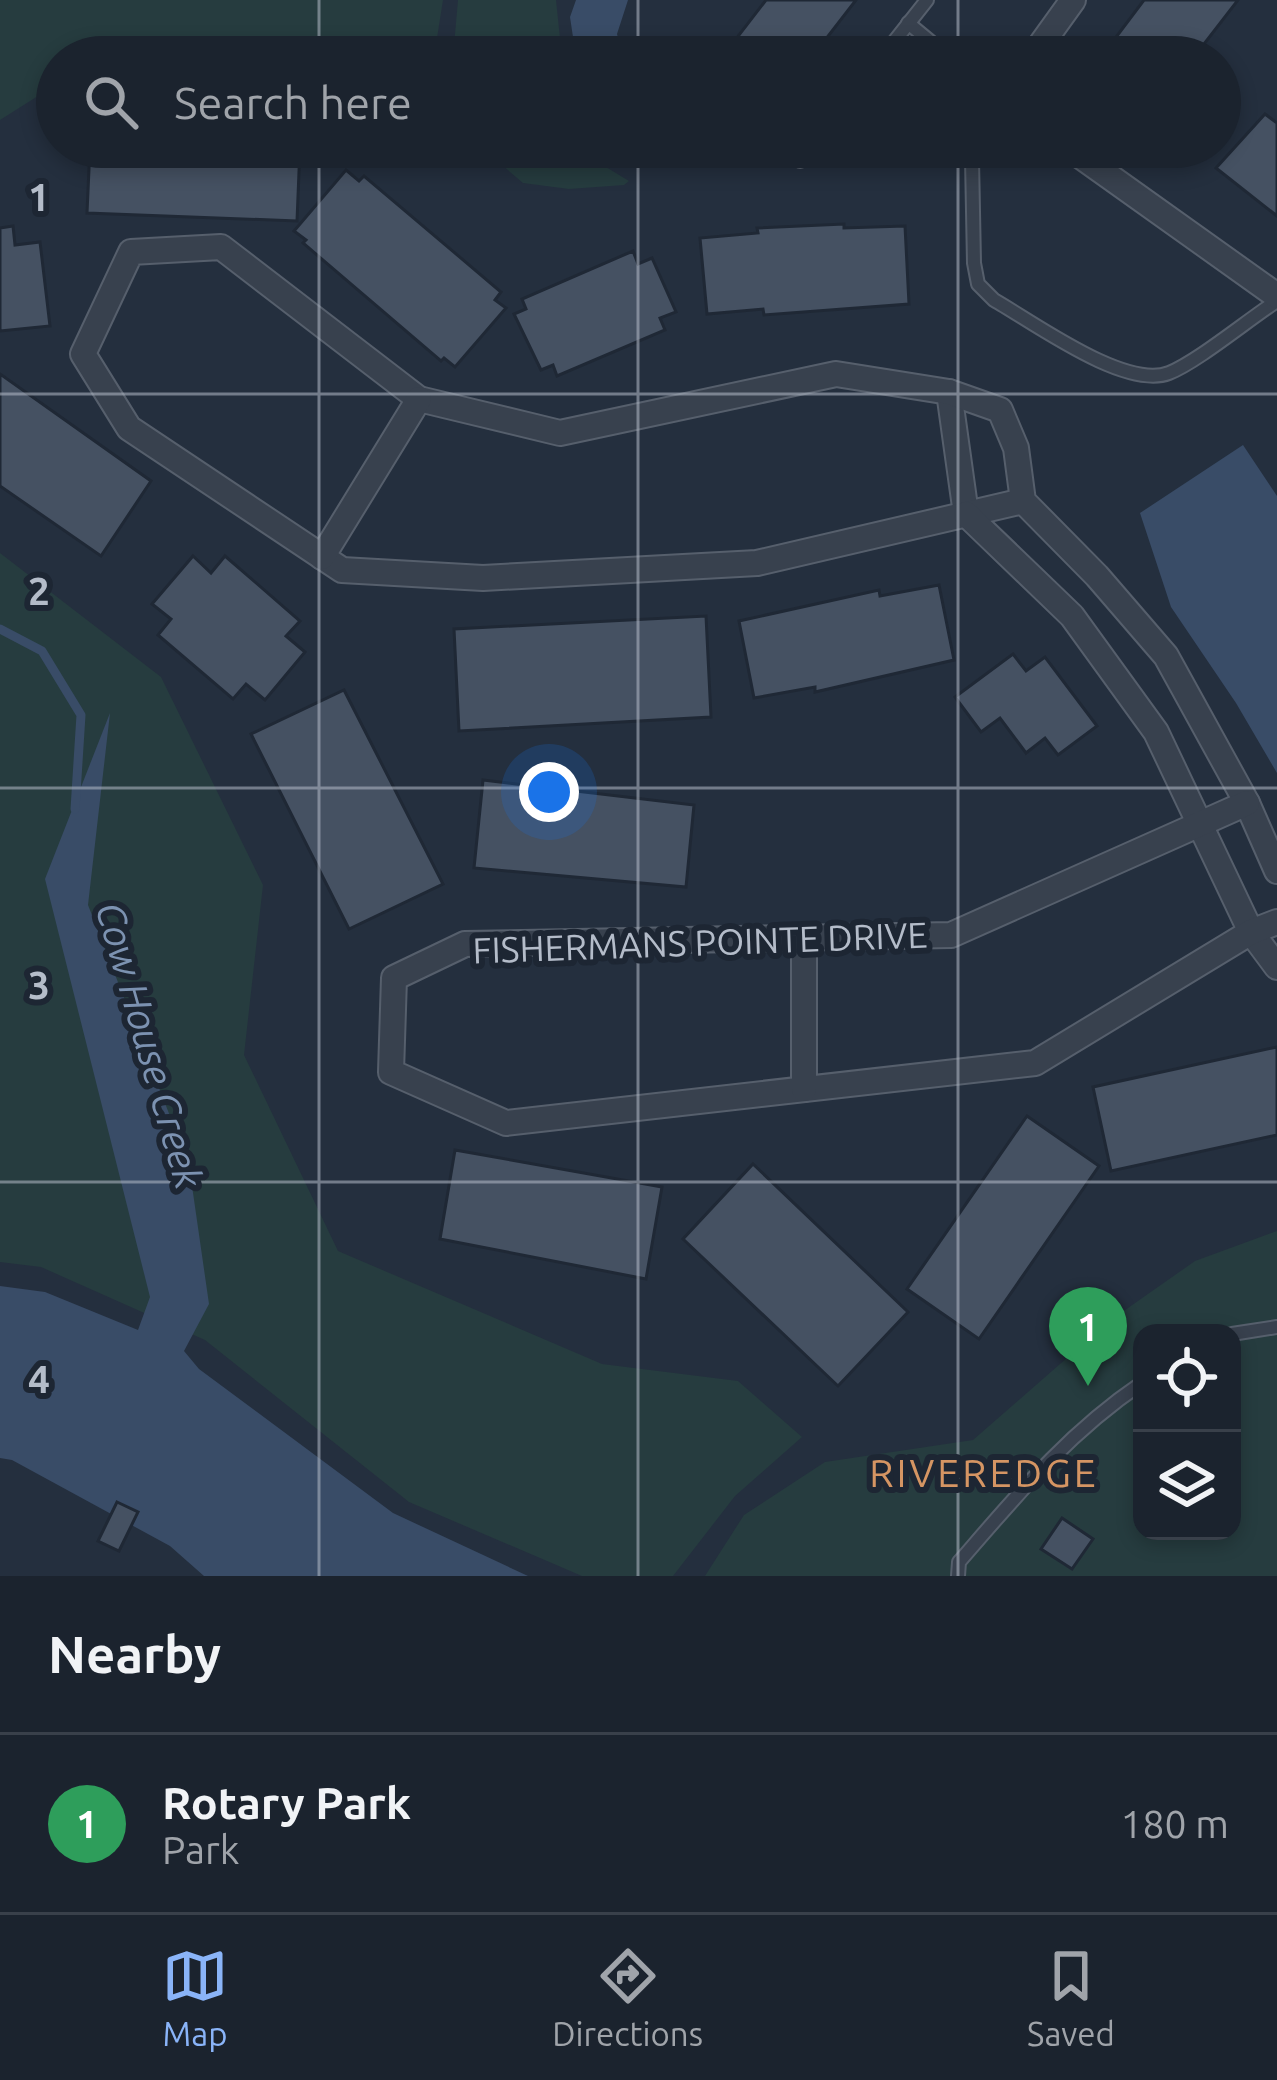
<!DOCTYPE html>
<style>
body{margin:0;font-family:Ubuntu,sans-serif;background:#282f3a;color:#f1f3f6}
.controls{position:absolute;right:36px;bottom:36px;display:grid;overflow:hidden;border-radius:24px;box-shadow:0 6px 18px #0003}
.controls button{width:108px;height:108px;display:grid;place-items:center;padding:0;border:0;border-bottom:3px solid #39404a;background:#1b232e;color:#f1f3f6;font:60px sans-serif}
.you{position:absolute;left:549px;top:792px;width:42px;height:42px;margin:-30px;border:9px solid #fff;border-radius:50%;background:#1a73e8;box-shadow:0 0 0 18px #1a73e833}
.badge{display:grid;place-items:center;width:78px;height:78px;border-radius:50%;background:#8ab4f8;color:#fff;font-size:39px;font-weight:700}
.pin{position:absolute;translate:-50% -99px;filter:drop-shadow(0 3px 6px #0008)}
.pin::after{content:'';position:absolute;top:63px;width:42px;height:36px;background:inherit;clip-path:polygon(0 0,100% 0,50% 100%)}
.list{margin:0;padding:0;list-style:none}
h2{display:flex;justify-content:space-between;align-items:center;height:156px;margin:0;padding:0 48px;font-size:51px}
h2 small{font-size:39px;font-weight:400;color:#a0a4aa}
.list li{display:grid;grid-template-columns:78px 1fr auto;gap:36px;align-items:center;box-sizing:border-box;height:180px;padding:0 48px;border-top:3px solid #39404a}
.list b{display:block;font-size:45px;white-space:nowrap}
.list p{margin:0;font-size:39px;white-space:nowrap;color:#a0a4aa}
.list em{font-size:39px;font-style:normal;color:#a0a4aa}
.icon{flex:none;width:66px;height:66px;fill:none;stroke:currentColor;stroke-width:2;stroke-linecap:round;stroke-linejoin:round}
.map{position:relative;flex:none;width:1277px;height:1576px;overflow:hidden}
.search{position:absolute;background:#1b232e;box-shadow:0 6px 18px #0003;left:36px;right:36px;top:36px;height:132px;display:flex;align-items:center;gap:30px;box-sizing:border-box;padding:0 42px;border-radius:66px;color:#a0a4aa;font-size:45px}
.sheet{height:336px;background:#1b232e}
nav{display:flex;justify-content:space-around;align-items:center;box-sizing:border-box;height:168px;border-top:3px solid #39404a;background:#1b232e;font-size:33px;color:#a0a4aa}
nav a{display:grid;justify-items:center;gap:6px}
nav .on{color:#8ab4f8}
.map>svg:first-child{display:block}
</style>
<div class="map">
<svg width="1277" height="1576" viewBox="0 0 1277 1576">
<rect width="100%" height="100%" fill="#242f3e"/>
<g fill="#263c3f" fill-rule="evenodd">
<path d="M0,0H443L434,57H292L128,40L101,57H57V84L0,120Z"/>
<path d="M458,0H556L562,57H453Z"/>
<path d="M481,147H595L606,167L629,181L624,185L569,189L523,183Z"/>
<path d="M0,553L161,677L263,885L244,1055L338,1251L602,1364L738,1381L802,1437L735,1496L673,1576H582L409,1502L205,1340L41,1267L0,1262Z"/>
<path d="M1277,1231V1576H705L744,1515L825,1462L973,1440L1108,1322L1195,1261ZM1142,1333H1232V1531H1142Z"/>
</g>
<g fill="#394c67">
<path d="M576,0H628L617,34L623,57H576L570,17Z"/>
<path d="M1243,445L1277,496V773L1236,703L1171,607L1140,513Z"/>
<path d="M110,713L88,905L189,1165L209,1304L184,1351L199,1369L393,1513L528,1576H204L170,1546L12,1460L0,1458V1286L45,1292L138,1330L150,1297L45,879Z"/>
</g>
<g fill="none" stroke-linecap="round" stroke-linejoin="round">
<path stroke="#394c67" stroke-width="9" d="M0,629L42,651L81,715L75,809"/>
</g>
<g fill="#455162" stroke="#1f2835" stroke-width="3">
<path d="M766,0H856L812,57H722Z"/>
<path d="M1144,0H1238L1194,57H1101Z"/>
<path d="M1265,114L1277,123V216L1216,168Z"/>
<path d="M90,147H300L297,221L87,213Z"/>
<path d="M346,170L359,181L364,176L501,292L495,300L506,308L455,367L444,358L441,361L303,243L306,240L294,231Z"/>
<path d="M844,224V228L905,226L909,304L764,315L763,309L707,314L700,238L758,233L757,228Z"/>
<path d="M13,226L15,245L40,242L50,326L0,331V228Z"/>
<path d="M633,251L638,264L652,258L676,312L660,318L665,330L557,376L553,365L541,370L514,314L526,309L522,299Z"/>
<path d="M0,374L151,481L101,556L0,486Z"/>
<path d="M193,556L211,573L225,556L300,621L286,636L305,652L265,700L246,684L233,699L158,635L171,619L152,604Z"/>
<path d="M939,585L954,660L815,692V687L754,698L739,621L879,590L880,596Z"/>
<path d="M706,616L711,717L459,731L454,629Z"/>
<path d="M1013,654L1026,671L1045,657L1097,726L1058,755L1045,738L1026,753L1000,718L981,732L955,697Z"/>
<path d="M344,690L443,884L349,929L251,734Z"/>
<path d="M483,780L694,805L686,887L474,868Z"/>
<path d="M1277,1047V1135L1111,1171L1093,1087Z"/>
<path d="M1027,1116L1099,1166L979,1339L907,1289Z"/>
<path d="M455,1150L662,1187L646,1279L440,1239Z"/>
<path d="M753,1164L908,1312L838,1386L683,1239Z"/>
<path d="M117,1502L138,1512L119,1551L98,1541Z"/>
<path d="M1062,1518L1093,1539L1072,1569L1041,1549Z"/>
</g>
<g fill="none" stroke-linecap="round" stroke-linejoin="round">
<g stroke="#565f6c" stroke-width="16">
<g id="lane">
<path d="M908,23L949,57"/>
<path d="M882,57L927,0"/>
<path d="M976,147L972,159L974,263L978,284L994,300C1033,322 1125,390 1169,373C1197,362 1249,319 1277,301"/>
<path d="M800,161L812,147"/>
<path d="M1232,1334L1277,1327"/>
<path d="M958,1576L959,1562C1017,1495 1068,1433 1142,1383"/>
</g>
</g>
<g stroke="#565f6c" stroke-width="28">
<g id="street">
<path d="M1032,57L1073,0"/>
<path d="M1068,147L1277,296"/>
<path d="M949,392L966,514"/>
<path d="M1023,501L757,563L483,578L342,570L129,428L83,354L131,252L221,247L419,399L560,433L836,374L949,392L1000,410L1016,448L1023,501L1097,576L1166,656L1247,803L1277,871"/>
<path d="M966,514L1072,616L1156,732L1251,932L1277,967"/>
<path d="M322,557L419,399"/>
<path d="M1247,803L951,935L465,944L394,978L391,1072L506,1123L1035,1063L1251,932L1277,922"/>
<path d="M804,938V1089"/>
</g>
</g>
<use href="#lane" stroke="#38414e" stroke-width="12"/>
<use href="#street" stroke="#38414e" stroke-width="24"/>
</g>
<path fill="none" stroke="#b4bcc9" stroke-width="3" stroke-opacity="0.55" d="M319,0V57M638,0V57M958,0V57M319,147V1576M638,147V1576M958,147V1576M0,394H1277M0,788H1277M0,1182H1277"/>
<g text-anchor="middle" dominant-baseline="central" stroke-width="12" stroke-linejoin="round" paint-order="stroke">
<g font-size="36" fill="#b4bcc9" stroke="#1d2633">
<text transform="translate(700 942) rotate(-2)">FISHERMANS POINTE DRIVE</text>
</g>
<g font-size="39" font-style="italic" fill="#7c92b1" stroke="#1d2633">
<text transform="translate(150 1045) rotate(74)">Cow House Creek</text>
</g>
<g font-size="39" letter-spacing="3" fill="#d59563" stroke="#1d2633">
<text x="984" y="1472">RIVEREDGE</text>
</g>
</g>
<g font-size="39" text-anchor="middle" font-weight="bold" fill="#b4bcc9" stroke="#1d2633" stroke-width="12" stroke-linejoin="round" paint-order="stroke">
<text x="39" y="211">1</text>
<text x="39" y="605">2</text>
<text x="39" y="999">3</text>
<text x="39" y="1393">4</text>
</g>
</svg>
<div class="controls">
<button><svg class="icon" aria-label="locate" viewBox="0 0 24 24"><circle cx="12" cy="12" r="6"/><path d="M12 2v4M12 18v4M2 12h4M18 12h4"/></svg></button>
<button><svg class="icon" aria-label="layers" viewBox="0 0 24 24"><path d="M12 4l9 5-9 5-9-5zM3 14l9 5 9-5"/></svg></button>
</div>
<div class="you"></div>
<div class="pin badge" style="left:1088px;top:1386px;background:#2e9e5b">1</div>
<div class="search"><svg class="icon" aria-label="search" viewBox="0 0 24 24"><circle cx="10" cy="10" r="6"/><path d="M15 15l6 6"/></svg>Search here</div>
</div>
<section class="sheet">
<h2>Nearby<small></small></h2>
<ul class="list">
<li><span class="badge" style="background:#2e9e5b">1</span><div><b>Rotary Park</b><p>Park</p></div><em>180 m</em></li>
</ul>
</section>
<nav>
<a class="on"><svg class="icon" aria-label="map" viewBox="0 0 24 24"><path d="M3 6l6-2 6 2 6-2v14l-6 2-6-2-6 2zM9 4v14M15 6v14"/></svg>Map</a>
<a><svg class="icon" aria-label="directions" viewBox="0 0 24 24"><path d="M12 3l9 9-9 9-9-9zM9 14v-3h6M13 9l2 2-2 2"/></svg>Directions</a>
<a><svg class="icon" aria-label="saved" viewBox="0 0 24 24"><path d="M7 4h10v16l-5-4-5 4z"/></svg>Saved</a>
</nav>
